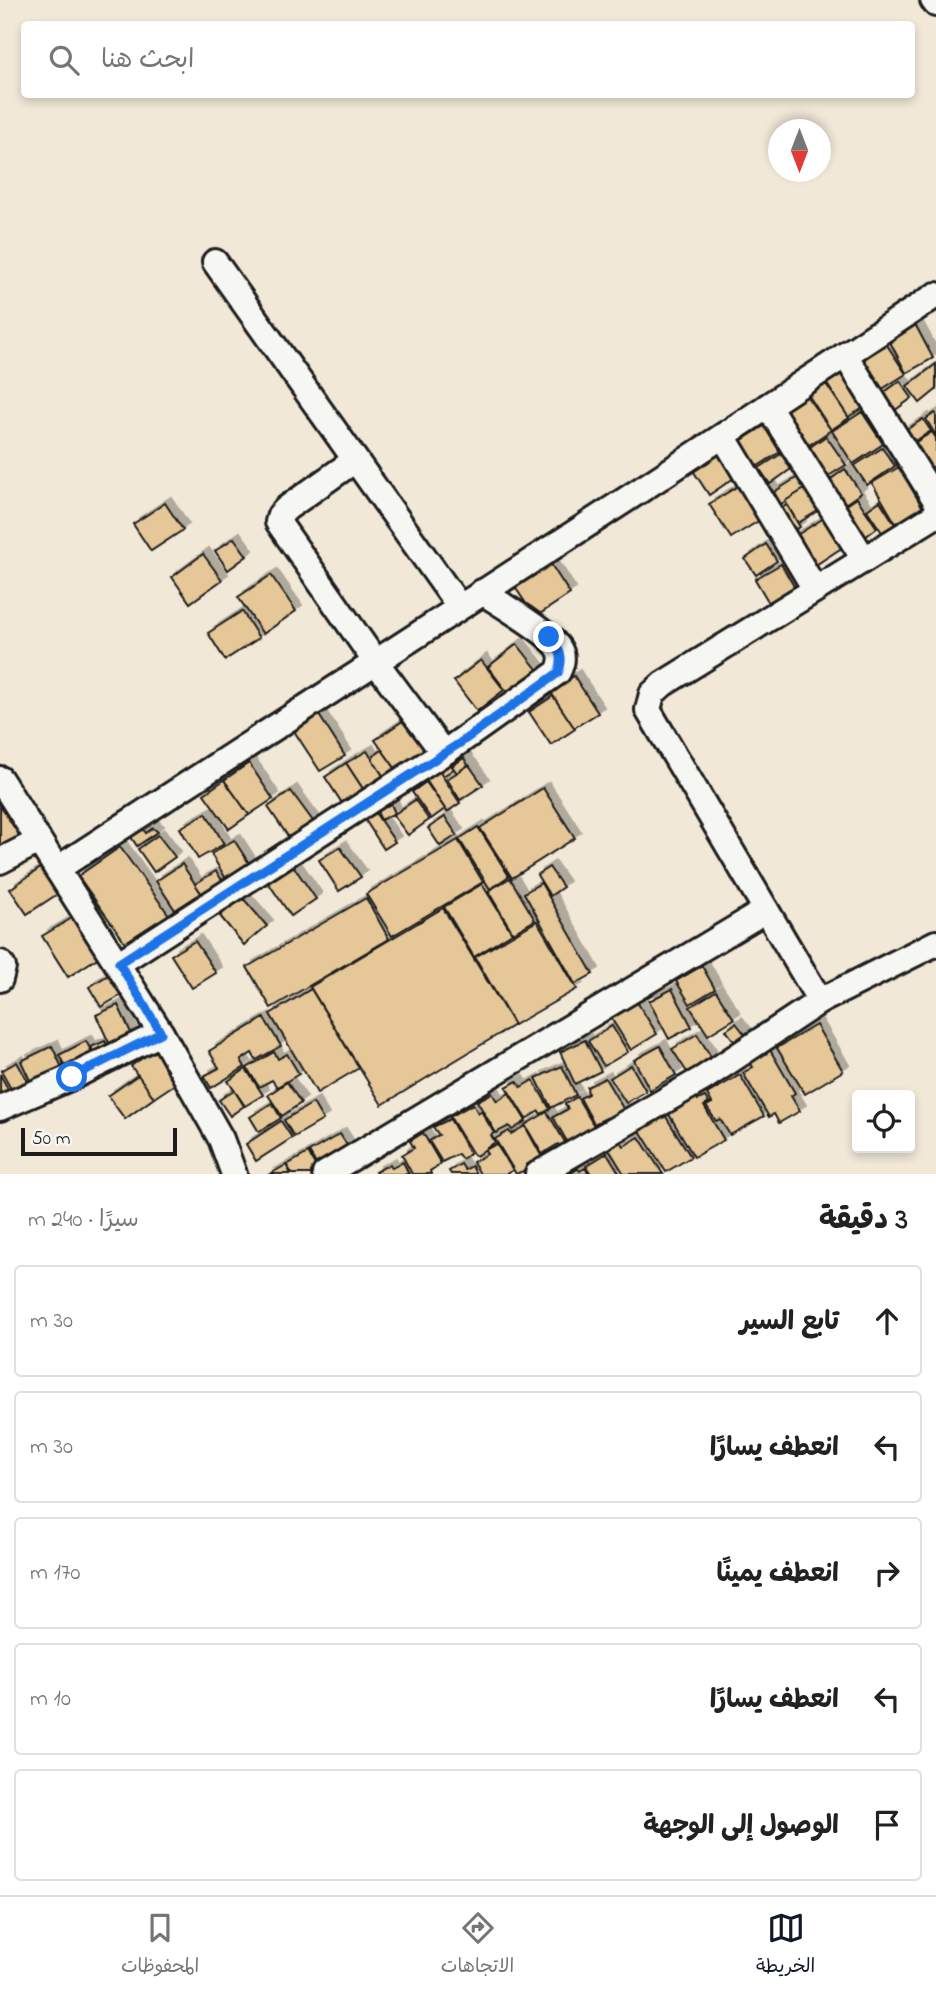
<!DOCTYPE html>
<html lang="ar">
<meta charset="utf-8">
<style>
body{margin:0;font-family:"Indie Flower","Playpen Sans Arabic",sans-serif;background:#f2f2f2;color:#222;direction:rtl}
.controls{position:absolute;right:21px;bottom:21px;display:grid;overflow:hidden;border-radius:7px;box-shadow:0 4px 10px #0003}
.controls button{width:63px;height:63px;display:grid;place-items:center;padding:0;border:0;border-bottom:2px solid #e0e0e0;background:#fff;color:#222;font:35px sans-serif}
.compass{position:absolute;left:768px;top:119px;width:63px;height:63px;border-radius:50%;background:#fff;box-shadow:0 4px 10px #0003;rotate:180deg}
.scale{position:absolute;left:21px;bottom:18px;width:156px;box-sizing:border-box;padding-left:7px;border:4px solid #1c1c1c;border-top:0;font-size:19px;line-height:24px;white-space:nowrap;color:#1c1c1c;-webkit-text-stroke:5px #f6f6f2;paint-order:stroke}
.stop{position:absolute;width:21px;height:21px;margin:-16px;border:5px solid #1a73e8;border-radius:50%;background:#fff}
.stop.end{background:#1a73e8;border-color:#fff;box-shadow:0 2px 7px #0008}
.list{margin:0;padding:0;list-style:none}
h2{display:flex;justify-content:space-between;align-items:center;height:91px;margin:0;padding:0 28px;font-size:30px}
h2 small{font-size:23px;font-weight:400;color:#767676}
.list li{display:grid;grid-template-columns:46px 1fr auto;gap:21px;align-items:center;box-sizing:border-box;height:112px;margin:0 14px 14px;padding:0 14px;border:2px solid #e0e0e0;border-radius:7px}
.list b{display:block;font-size:26px;white-space:nowrap}
.list em{font-size:23px;font-style:normal;color:#767676}
.icon{flex:none;width:38px;height:38px;fill:none;stroke:currentColor;stroke-width:2;stroke-linecap:round;stroke-linejoin:round}
.map{position:relative;flex:none;width:936px;height:1174px;overflow:hidden;direction:ltr}
.search{position:absolute;background:#fff;box-shadow:0 4px 10px #0003;left:21px;right:21px;top:21px;height:77px;display:flex;align-items:center;gap:18px;box-sizing:border-box;padding:0 24px;border-radius:7px;color:#767676;font-size:26px}
.sheet{height:721px;background:#fff}
nav{display:flex;justify-content:space-around;align-items:center;box-sizing:border-box;height:98px;border-top:2px solid #e0e0e0;background:#fff;font-size:19px;color:#767676}
nav a{display:grid;justify-items:center;gap:4px}
nav .on{color:#111827}
.map>svg:first-child{display:block}
</style>
<div class="map">
<svg width="936" height="1174" viewBox="0 0 936 1174">
<defs>
<filter id="shadow"><feDropShadow dx="6" dy="-6" stdDeviation="0" flood-color="#0004"/></filter>
</defs>
<rect width="100%" height="100%" fill="#f1e8d7"/>
<filter id="ink" filterUnits="userSpaceOnUse"><feTurbulence type="fractalNoise" baseFrequency=".0143" numOctaves="2"/><feDisplacementMap in="SourceGraphic" scale="14" xChannelSelector="R" yChannelSelector="G"/><feConvolveMatrix kernelMatrix="1 2 1 2 8 2 1 2 1" color-interpolation-filters="sRGB"/></filter>
<g filter="url(#ink)">
<g fill="#e5c798" stroke="#1c1c1c" stroke-width="2" filter="url(#shadow)">
<path d="M915,324L933,358L906,373L888,338Z"/>
<path d="M887,345L906,374L871,396L853,365Z"/>
<path d="M936,364V390L920,403L907,386Z"/>
<path d="M844,370L867,406L848,417L825,381Z"/>
<path d="M824,381L849,418L831,430L807,393Z"/>
<path d="M900,381L912,398L887,416L875,399Z"/>
<path d="M805,394L831,430L799,452L773,415Z"/>
<path d="M862,412L883,444L853,464L832,431Z"/>
<path d="M935,413L936,414V436L926,419Z"/>
<path d="M923,419L931,431L904,448L897,436Z"/>
<path d="M764,426L780,452L747,473L731,447Z"/>
<path d="M932,432L936,438V465L924,472L908,447Z"/>
<path d="M826,436L846,465L819,482L800,454Z"/>
<path d="M882,448L895,466L867,485L854,466Z"/>
<path d="M717,452L734,478L709,495L692,469Z"/>
<path d="M781,454L791,469L770,484L759,468Z"/>
<path d="M899,467L923,508L896,524L872,483Z"/>
<path d="M845,469L861,493L836,510L820,487Z"/>
<path d="M801,475L809,487L781,504L774,492Z"/>
<path d="M766,481L783,508L774,513L758,487Z"/>
<path d="M738,486L760,520L731,538L709,504Z"/>
<path d="M808,487L821,509L798,523L785,501Z"/>
<path d="M857,498L877,528L857,543L835,513Z"/>
<path d="M880,501L896,526L883,534L867,510Z"/>
<path d="M165,503L183,530L151,551L133,524Z"/>
<path d="M787,505L800,527L785,536L772,514Z"/>
<path d="M824,518L843,547L808,570L789,540Z"/>
<path d="M234,538L247,556L228,570L215,551Z"/>
<path d="M766,544L777,561L756,575L745,559Z"/>
<path d="M203,554L222,580L190,603L172,577Z"/>
<path d="M545,555L570,594L535,617L509,578Z"/>
<path d="M781,564L795,588L769,603L755,579Z"/>
<path d="M271,575L296,611L263,634L238,597Z"/>
<path d="M242,611L259,638L225,660L208,633Z"/>
<path d="M517,644L544,678L514,701L488,667Z"/>
<path d="M481,660L504,690L477,711L454,681Z"/>
<path d="M574,676L598,713L574,728L550,691Z"/>
<path d="M553,696L575,729L551,745L529,712Z"/>
<path d="M319,715L345,756L320,771L294,731Z"/>
<path d="M404,720L428,756L400,775L375,740Z"/>
<path d="M382,750L400,775L388,783L371,758Z"/>
<path d="M367,751L385,779L365,792L346,763Z"/>
<path d="M445,757L454,769L443,776L435,765Z"/>
<path d="M464,758L468,765L457,773L452,766Z"/>
<path d="M249,763L273,799L249,815L224,780Z"/>
<path d="M346,763L365,792L344,806L325,777Z"/>
<path d="M469,765L483,785L460,800L447,779Z"/>
<path d="M437,768L460,803L447,812L424,777Z"/>
<path d="M224,780L249,815L229,829L204,794Z"/>
<path d="M426,782L445,809L431,819L412,792Z"/>
<path d="M543,788L575,838L512,878L480,828Z"/>
<path d="M291,791L318,828L294,845L268,807Z"/>
<path d="M387,795L395,813L381,820L372,802Z"/>
<path d="M0,798L25,840L0,855Z"/>
<path d="M415,800L429,820L408,835L393,815Z"/>
<path d="M372,808L395,842L384,849L362,815Z"/>
<path d="M206,813L224,844L198,859L180,828Z"/>
<path d="M445,817L457,835L440,846L428,828Z"/>
<path d="M478,827L509,876L490,889L459,839Z"/>
<path d="M153,828L158,832L137,846L131,837L143,829L146,833Z"/>
<path d="M158,835L175,857L154,872L138,849Z"/>
<path d="M234,840L252,868L228,882L211,854Z"/>
<path d="M458,840L483,882L392,936L366,894Z"/>
<path d="M120,847L174,922L132,952L78,876Z"/>
<path d="M340,847L361,877L339,891L319,860Z"/>
<path d="M182,864L205,899L179,916L156,881Z"/>
<path d="M292,864L316,899L291,916L267,881Z"/>
<path d="M42,867L59,893L27,914L10,889Z"/>
<path d="M549,867L563,887L550,896L537,875Z"/>
<path d="M216,871L227,888L207,901L195,884Z"/>
<path d="M510,878L535,920L513,933L488,891Z"/>
<path d="M541,883L593,974L575,984L524,893Z"/>
<path d="M482,884L512,933L474,957L444,907Z"/>
<path d="M242,897L267,926L244,945L220,916Z"/>
<path d="M366,898L389,939L271,1008L247,967Z"/>
<path d="M443,908L514,1025L382,1105L310,987Z"/>
<path d="M77,915L102,955L68,977L42,936Z"/>
<path d="M537,921L577,989L514,1025L475,957Z"/>
<path d="M195,941L216,973L192,988L171,955Z"/>
<path d="M702,966L715,989L690,1004L676,981Z"/>
<path d="M113,972L125,993L101,1007L89,987Z"/>
<path d="M311,989L359,1068L317,1093L270,1014Z"/>
<path d="M672,989L692,1027L669,1039L649,1001Z"/>
<path d="M716,991L734,1019L708,1035L690,1007Z"/>
<path d="M637,1002L657,1034L631,1050L611,1018Z"/>
<path d="M118,1005L133,1037L111,1047L96,1015Z"/>
<path d="M264,1018L281,1046L256,1060L252,1053L241,1060L245,1067L211,1088L204,1076L219,1068L209,1051Z"/>
<path d="M736,1023L747,1037L737,1045L726,1030Z"/>
<path d="M816,1025L843,1071L805,1094L777,1048Z"/>
<path d="M612,1026L628,1052L604,1066L588,1041Z"/>
<path d="M697,1034L716,1065L692,1080L672,1049Z"/>
<path d="M585,1040L601,1071L575,1084L560,1052Z"/>
<path d="M86,1041L96,1060L69,1074L59,1055Z"/>
<path d="M105,1041L112,1055L98,1061L91,1047Z"/>
<path d="M766,1043L795,1093L791,1096L800,1111L779,1123L774,1114L769,1117L743,1073L753,1067L745,1054Z"/>
<path d="M52,1046L64,1072L33,1087L21,1061Z"/>
<path d="M660,1046L676,1075L650,1090L634,1060Z"/>
<path d="M155,1049L178,1082L154,1098L131,1066Z"/>
<path d="M274,1052L278,1059L287,1054L299,1074L277,1087L272,1080L259,1087L247,1068Z"/>
<path d="M17,1062L32,1089L16,1098L1,1071Z"/>
<path d="M631,1065L646,1091L626,1103L610,1078Z"/>
<path d="M562,1066L576,1095L551,1108L536,1078Z"/>
<path d="M246,1069L263,1095L245,1106L228,1081Z"/>
<path d="M0,1074L11,1095L0,1101Z"/>
<path d="M138,1075L154,1098L125,1119L108,1096Z"/>
<path d="M740,1075L764,1116L730,1135L720,1119L716,1121L706,1106L712,1103L707,1094Z"/>
<path d="M605,1078L627,1115L611,1126L606,1118L594,1124L580,1098L588,1094L587,1087Z"/>
<path d="M533,1080L550,1109L541,1114L539,1111L526,1119L506,1087L517,1081L521,1087Z"/>
<path d="M287,1082L301,1103L282,1116L268,1095Z"/>
<path d="M691,1088L698,1100L705,1097L709,1103L704,1106L724,1140L694,1157L663,1104Z"/>
<path d="M234,1090L244,1106L230,1116L219,1100Z"/>
<path d="M492,1093L497,1101L509,1093L526,1121L512,1130L509,1126L496,1133L477,1101Z"/>
<path d="M577,1097L600,1136L593,1140L587,1130L580,1134L586,1145L573,1152L553,1117L568,1109L565,1104Z"/>
<path d="M272,1103L281,1118L259,1132L250,1117Z"/>
<path d="M313,1103L323,1120L294,1137L284,1120Z"/>
<path d="M473,1104L478,1113L481,1111L494,1133L491,1135L495,1142L476,1156L473,1154L450,1117Z"/>
<path d="M547,1112L568,1147L562,1150L558,1144L542,1154L525,1125Z"/>
<path d="M663,1112L691,1157L666,1172L635,1123Z"/>
<path d="M450,1119L470,1154L462,1159L458,1154L442,1162L429,1141L439,1135L433,1127Z"/>
<path d="M281,1121L292,1138L256,1161L246,1144Z"/>
<path d="M525,1126L542,1157L526,1165L528,1169L516,1174L495,1139L509,1131L511,1134Z"/>
<path d="M423,1133L441,1164L430,1171L431,1174H412L402,1155L414,1148L410,1141Z"/>
<path d="M340,1134L350,1150L319,1169L309,1152Z"/>
<path d="M639,1137L663,1174H624L607,1146L619,1139L624,1146Z"/>
<path d="M496,1144L513,1170L506,1174H480L473,1162L487,1154L485,1150Z"/>
<path d="M308,1153L318,1170L311,1174H292L287,1165Z"/>
<path d="M607,1153L620,1174H591L586,1166Z"/>
<path d="M403,1162L409,1174H376L375,1172L390,1164L392,1168Z"/>
<path d="M461,1164L465,1170L472,1166L476,1174H451L449,1171Z"/>
<path d="M286,1165L291,1174H270Z"/>
<path d="M585,1168L589,1174H569L578,1169L580,1171Z"/>
</g>
<g fill="none" stroke-linecap="round" stroke-linejoin="round">
<g stroke="#1c1c1c" stroke-width="30">
<g id="minor">
<path d="M933,0L936,4"/>
<path d="M215,262L459,606"/>
<path d="M845,355L936,501"/>
<path d="M768,406L864,559"/>
<path d="M723,436L815,589"/>
<path d="M355,460L287,508L280,515L278,522L375,661L439,747L448,750L558,672C562,664 564,655 558,647C548,632 499,603 482,592"/>
<path d="M0,779L161,1033L221,1139L234,1174"/>
<path d="M0,861L39,841"/>
<path d="M57,869L656,480L936,295"/>
<path d="M0,963L3,967L0,979"/>
<path d="M119,963L448,750"/>
<path d="M820,1001L648,710L652,694L663,684L936,515"/>
<path d="M0,1108L72,1077L161,1033"/>
<path d="M325,1174L766,910"/>
<path d="M538,1174L704,1078L820,1001L936,943"/>
</g>
</g>
<use href="#minor" stroke="#f6f6f2" stroke-width="24"/>
</g>
</g>
<g fill="none" stroke-linecap="round" stroke-linejoin="round" filter="url(#ink)">
<path stroke="#1a73e8" stroke-width="9" d="M72,1077L161,1033L119,963L460,743L558,673C565,657 560,649 549,637"/>
</g>
</svg>
<div class="controls">
<button><svg class="icon" aria-label="locate" viewBox="0 0 24 24"><circle cx="12" cy="12" r="6"/><path d="M12 2v4M12 18v4M2 12h4M18 12h4"/></svg></button>
</div>
<svg class="compass" viewBox="-18 -18 36 36"><path d="M0-13l5 13h-10z" fill="#e53935"/><path d="M0 13l5-13h-10z" fill="#767676"/></svg>
<div class="scale">50 m</div>
<div class="stop" style="left:72px;top:1077px"></div>
<div class="stop end" style="left:549px;top:637px"></div>
<div class="search"><svg class="icon" aria-label="search" viewBox="0 0 24 24"><circle cx="10" cy="10" r="6"/><path d="M15 15l6 6"/></svg>ابحث هنا</div>
</div>
<section class="sheet">
<h2>3 دقيقة<small>سيرًا · 240 m</small></h2>
<ul class="list">
<li><svg class="icon" aria-label="ahead" viewBox="0 0 24 24"><path d="M12 20V5M6 11l6-6 6 6"/></svg><div><b>تابع السير</b></div><em>30 m</em></li>
<li><svg class="icon" aria-label="left" viewBox="0 0 24 24"><path d="M17 20v-9H6M10 6l-5 5 5 5"/></svg><div><b>انعطف يسارًا</b></div><em>30 m</em></li>
<li><svg class="icon" aria-label="right" viewBox="0 0 24 24"><path d="M7 20v-9h11M14 6l5 5-5 5"/></svg><div><b>انعطف يمينًا</b></div><em>170 m</em></li>
<li><svg class="icon" aria-label="left" viewBox="0 0 24 24"><path d="M17 20v-9H6M10 6l-5 5 5 5"/></svg><div><b>انعطف يسارًا</b></div><em>10 m</em></li>
<li><svg class="icon" aria-label="arrive" viewBox="0 0 24 24"><path d="M6 21V4h12l-3 4 3 4H6"/></svg><div><b>الوصول إلى الوجهة</b></div></li>
</ul>
</section>
<nav>
<a class="on"><svg class="icon" aria-label="map" viewBox="0 0 24 24"><path d="M3 6l6-2 6 2 6-2v14l-6 2-6-2-6 2zM9 4v14M15 6v14"/></svg>الخريطة</a>
<a><svg class="icon" aria-label="directions" viewBox="0 0 24 24"><path d="M12 3l9 9-9 9-9-9zM9 14v-3h6M13 9l2 2-2 2"/></svg>الاتجاهات</a>
<a><svg class="icon" aria-label="saved" viewBox="0 0 24 24"><path d="M7 4h10v16l-5-4-5 4z"/></svg>المحفوظات</a>
</nav>
